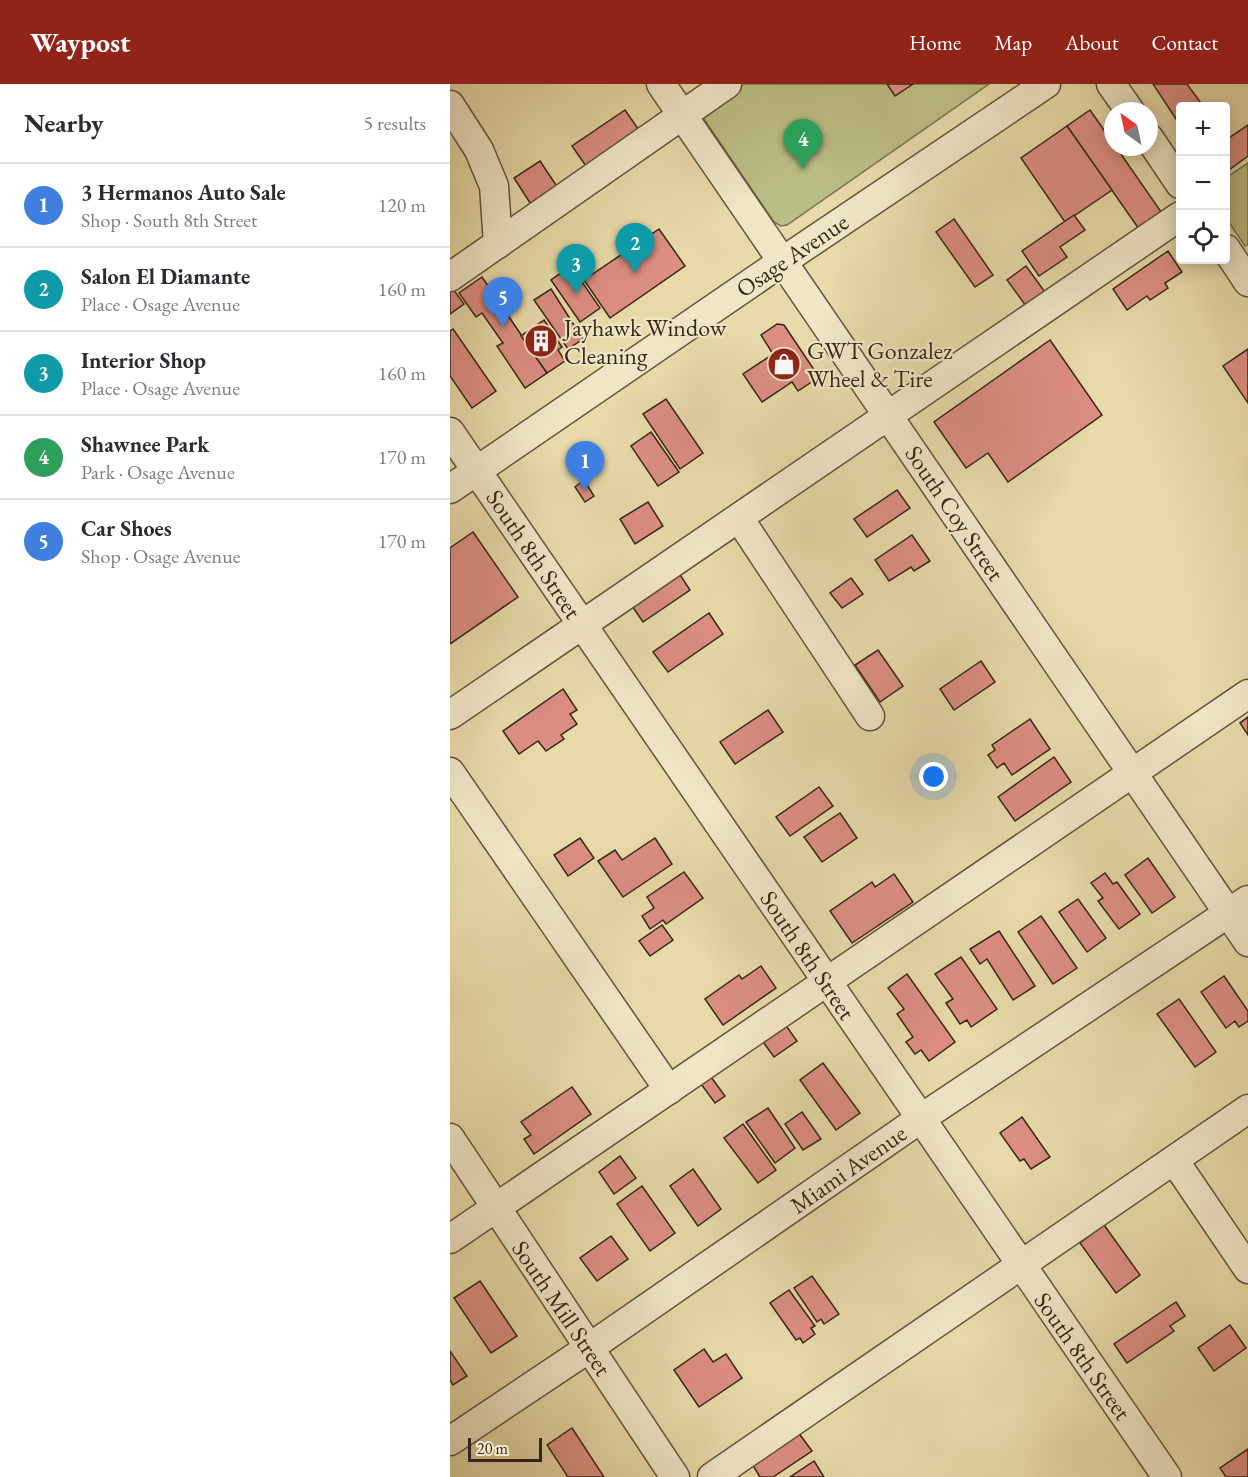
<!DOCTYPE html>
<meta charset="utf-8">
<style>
body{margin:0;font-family:"EB Garamond",serif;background:#f7f7f7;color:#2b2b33}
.controls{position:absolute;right:18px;top:18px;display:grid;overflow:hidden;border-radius:6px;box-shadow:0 3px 15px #0003}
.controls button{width:54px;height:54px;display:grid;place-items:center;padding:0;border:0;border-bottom:2px solid #e1e1e2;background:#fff;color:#2b2b33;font:30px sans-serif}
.compass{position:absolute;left:654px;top:18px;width:54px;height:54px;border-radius:50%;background:#fff;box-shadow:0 3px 15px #0003;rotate:327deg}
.scale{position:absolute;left:18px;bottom:15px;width:74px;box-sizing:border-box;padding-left:6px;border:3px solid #362816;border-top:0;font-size:16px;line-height:21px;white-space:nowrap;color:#362816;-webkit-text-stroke:4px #f0e7c7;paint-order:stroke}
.you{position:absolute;left:484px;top:693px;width:21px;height:21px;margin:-15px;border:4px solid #fff;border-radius:50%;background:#1a73e8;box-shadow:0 0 0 9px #1a73e833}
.badge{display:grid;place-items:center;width:39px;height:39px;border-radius:50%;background:#8f2418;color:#fff;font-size:20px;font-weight:700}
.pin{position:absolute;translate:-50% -50px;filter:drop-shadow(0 2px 3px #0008)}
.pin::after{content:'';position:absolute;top:32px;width:21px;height:18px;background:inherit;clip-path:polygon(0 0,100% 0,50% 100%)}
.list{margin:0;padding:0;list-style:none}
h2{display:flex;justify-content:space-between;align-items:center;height:78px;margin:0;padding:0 24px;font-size:26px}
h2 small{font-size:20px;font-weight:400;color:#7c7c81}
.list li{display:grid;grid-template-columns:39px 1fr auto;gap:18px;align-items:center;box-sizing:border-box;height:84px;padding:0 24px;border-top:2px solid #e1e1e2}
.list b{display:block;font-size:22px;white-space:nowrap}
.list p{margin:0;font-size:20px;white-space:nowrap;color:#7c7c81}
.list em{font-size:20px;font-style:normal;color:#7c7c81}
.icon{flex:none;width:33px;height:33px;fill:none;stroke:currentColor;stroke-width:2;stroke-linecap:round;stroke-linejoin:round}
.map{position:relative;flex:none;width:798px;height:1393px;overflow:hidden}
header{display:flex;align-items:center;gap:36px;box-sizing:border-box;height:84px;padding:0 30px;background:#8f2418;color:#fff}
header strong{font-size:28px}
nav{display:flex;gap:33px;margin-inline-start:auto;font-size:21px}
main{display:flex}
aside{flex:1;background:#fff}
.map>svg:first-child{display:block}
</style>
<header>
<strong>Waypost</strong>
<nav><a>Home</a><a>Map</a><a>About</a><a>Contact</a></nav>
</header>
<main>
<aside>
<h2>Nearby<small>5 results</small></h2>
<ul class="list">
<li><span class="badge" style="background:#3f7fe0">1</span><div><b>3 Hermanos Auto Sale</b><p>Shop · South 8th Street</p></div><em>120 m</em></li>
<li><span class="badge" style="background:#0f9aa8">2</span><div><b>Salon El Diamante</b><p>Place · Osage Avenue</p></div><em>160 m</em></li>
<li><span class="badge" style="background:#0f9aa8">3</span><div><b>Interior Shop</b><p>Place · Osage Avenue</p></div><em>160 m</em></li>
<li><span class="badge" style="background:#2e9e5b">4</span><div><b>Shawnee Park</b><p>Park · Osage Avenue</p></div><em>170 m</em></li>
<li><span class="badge" style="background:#3f7fe0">5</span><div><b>Car Shoes</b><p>Shop · Osage Avenue</p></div><em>170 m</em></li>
</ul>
</aside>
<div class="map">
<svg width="798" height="1393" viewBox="0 0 798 1393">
<rect width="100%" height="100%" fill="#e8daa9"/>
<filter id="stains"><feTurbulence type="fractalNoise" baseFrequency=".00333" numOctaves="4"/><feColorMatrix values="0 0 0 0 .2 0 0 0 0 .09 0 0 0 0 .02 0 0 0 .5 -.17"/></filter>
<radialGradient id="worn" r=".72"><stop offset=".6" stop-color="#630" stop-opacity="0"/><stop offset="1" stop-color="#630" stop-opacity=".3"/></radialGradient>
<g fill="#bbbe84" stroke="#78734d" stroke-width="1.5">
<path d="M291,0H539L337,141L331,142L324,138L252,32V27Z"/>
<path d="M798,79V160L795,162L776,134V94Z"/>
</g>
<g fill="#dc8e82" stroke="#362816" stroke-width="1.5">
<path d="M437,0H463L445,12Z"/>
<path d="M703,0H737L753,22H730V41Z"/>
<path d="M175,26L191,49L138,85L122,62Z"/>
<path d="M640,26L663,59V63H666L714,132L691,148L617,42Z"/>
<path d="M798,41V72L776,88V56Z"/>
<path d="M617,42L662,106L615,138L571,74Z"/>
<path d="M90,77L108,104L82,122L64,94Z"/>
<path d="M624,131L635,146L610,163L617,173L589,192L572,167Z"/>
<path d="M504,135L543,191L525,203L486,148Z"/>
<path d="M209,145L235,182L160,234L134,196Z"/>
<path d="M718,167L732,188L715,199L718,204L700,216L697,212L677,226L663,205Z"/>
<path d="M121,182L150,224L130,238L101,196Z"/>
<path d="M576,182L595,208L576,222L557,196Z"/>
<path d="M32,193L97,289L75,304L47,262L53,259L32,229L26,233L9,209Z"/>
<path d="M0,201L14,220L0,230Z"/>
<path d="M101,205L133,255L118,265L84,216Z"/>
<path d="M94,236L112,263L108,266L115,277L97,289L71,252Z"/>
<path d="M327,240L334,241L369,293L348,307L342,298L312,318L293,290L323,270L311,251Z"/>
<path d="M3,245L46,307L22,324L0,292V247Z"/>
<path d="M600,256L652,331L558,398L538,369L516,384L484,338Z"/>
<path d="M798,265V319L773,282Z"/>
<path d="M216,315L253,369L230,385L193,330Z"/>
<path d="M201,348L229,388L208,402L181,362Z"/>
<path d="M134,396L144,412L135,418L125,403Z"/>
<path d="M447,406L460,424L417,453L404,435Z"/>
<path d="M198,418L213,442L185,460L170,435Z"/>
<path d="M23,448L68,513L0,560V464Z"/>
<path d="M462,451L480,477L464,487L461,483L439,497L425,476Z"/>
<path d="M227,486L240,506L193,538L180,519Z"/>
<path d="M401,494L413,510L392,524L380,509Z"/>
<path d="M259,529L273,550L218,588L203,568Z"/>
<path d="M428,566L453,602L430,618L405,581Z"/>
<path d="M531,577L545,598L504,626L490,605Z"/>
<path d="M113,605L127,626L120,630L127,640L111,651L114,655L96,667L88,657L69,670L53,647Z"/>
<path d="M318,626L333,648L285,680L270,658Z"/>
<path d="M798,633V651L790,639Z"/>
<path d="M580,635L600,665L562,691L554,679L547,684L538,671L545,666L542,661Z"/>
<path d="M604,673L621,698L565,737L548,713Z"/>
<path d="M369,703L383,722L340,752L326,733Z"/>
<path d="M390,729L407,754L372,778L354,753Z"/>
<path d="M130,754L144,774L118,792L104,771Z"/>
<path d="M205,754L222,780L173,813L148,777L165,766L172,776Z"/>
<path d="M698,774L725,813L702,829L675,791Z"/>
<path d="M234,788L253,814L216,840L213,836L200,845L192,832L204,824L197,813Z"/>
<path d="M655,789L663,800L667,798L690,830L669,845L648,817L653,814L641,799Z"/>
<path d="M444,790L463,818L402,859L380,827L422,798L425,803Z"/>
<path d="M628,815L656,854L637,868L609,828Z"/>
<path d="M591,832L627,884L603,900L568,848Z"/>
<path d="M212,841L223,856L200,872L189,857Z"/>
<path d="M549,847L585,902L563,916L537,875L530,880L520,865Z"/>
<path d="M511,873L547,925L521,943L517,936L510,940L496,919L503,915L485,890Z"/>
<path d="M311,882L326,904L273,941L255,915L289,891L292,895Z"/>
<path d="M457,890L505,958L479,977L471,966L465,970L456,958L463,953L447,930L454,925L438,904Z"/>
<path d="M774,892L798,927V937L789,943L785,937L776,944L751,908Z"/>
<path d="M729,915L766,968L745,983L707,930Z"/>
<path d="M334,939L347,957L324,973L311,955Z"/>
<path d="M373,979L410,1029L386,1046L350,996Z"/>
<path d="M261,993L275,1012L265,1019L251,1000Z"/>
<path d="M122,1003L141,1030L84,1070L74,1055L81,1051L71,1038Z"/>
<path d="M318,1024L345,1064L325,1079L296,1038Z"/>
<path d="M352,1028L371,1055L353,1066L335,1040Z"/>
<path d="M572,1033L600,1073L581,1085L574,1075L570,1077L550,1049Z"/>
<path d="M293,1040L326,1086L308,1099L274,1054Z"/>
<path d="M170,1072L186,1094L164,1110L149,1088Z"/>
<path d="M243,1085L271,1125L248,1142L220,1102Z"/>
<path d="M192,1102L225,1149L200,1167L167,1120Z"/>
<path d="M654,1141L690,1191L666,1209L630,1159Z"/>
<path d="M161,1152L178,1175L147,1197L130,1174Z"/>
<path d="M362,1192L389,1230L374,1240L371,1235L367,1238L344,1204Z"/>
<path d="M30,1197L67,1252L41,1269L4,1214Z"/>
<path d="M339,1206L365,1242L361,1244L365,1250L353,1259L350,1254L346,1256L320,1219Z"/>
<path d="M726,1218L735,1232L720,1242L724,1247L677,1279L664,1260Z"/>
<path d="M780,1241L796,1264L764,1287L748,1264Z"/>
<path d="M254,1265L263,1278L276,1270L292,1294L249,1323L224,1286Z"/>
<path d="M0,1267L17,1292L3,1301L0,1296Z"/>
<path d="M122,1344L154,1393H118L97,1361Z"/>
<path d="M348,1348L362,1367L323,1393H310L302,1380Z"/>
<path d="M798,1365V1393H776L770,1384Z"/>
<path d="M364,1377L374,1393H340Z"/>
</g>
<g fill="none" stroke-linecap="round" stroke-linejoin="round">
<g stroke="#62543b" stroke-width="31">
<g id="minor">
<path d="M211,0L798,858"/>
<path d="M661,0L680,27"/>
<path d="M0,21L29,66L44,102L48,160"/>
<path d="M699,54L730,100"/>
<path d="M776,165L798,198"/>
<path d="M0,193L277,0"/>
<path d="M0,348L717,1393"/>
<path d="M0,405L333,177L596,0"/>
<path d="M289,434L420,632"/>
<path d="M0,631L730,132"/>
<path d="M0,688L219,1006"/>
<path d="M0,1054L225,1393"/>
<path d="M724,1076L798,1185"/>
<path d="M0,1155L798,610"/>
<path d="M0,1357L139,1264L470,1035L798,816"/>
<path d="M262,1393L798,1025"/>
</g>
</g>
<use href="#minor" stroke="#f0e7c7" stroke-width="28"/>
</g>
<defs>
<g id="building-disc" transform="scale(1.725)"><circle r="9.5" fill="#8f2418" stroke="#f0e7c7"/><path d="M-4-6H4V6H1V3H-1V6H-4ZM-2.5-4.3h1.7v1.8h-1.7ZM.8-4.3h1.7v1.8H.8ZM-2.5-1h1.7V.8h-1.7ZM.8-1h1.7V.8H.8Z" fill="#fff"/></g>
<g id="shop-disc" transform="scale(1.725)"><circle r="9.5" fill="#8f2418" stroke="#f0e7c7"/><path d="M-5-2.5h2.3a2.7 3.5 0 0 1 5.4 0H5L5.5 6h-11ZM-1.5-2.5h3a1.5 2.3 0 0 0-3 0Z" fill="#fff"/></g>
</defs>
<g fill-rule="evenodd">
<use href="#building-disc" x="91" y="257"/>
<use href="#shop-disc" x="334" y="280"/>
</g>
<g text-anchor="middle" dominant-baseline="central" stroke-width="4.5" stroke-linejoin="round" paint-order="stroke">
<g font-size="24" fill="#362816" stroke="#f0e7c7">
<text transform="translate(342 171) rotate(-34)">Osage Avenue</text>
<text transform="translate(505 429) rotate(56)">South Coy Street</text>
<text transform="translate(84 470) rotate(56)">South 8th Street</text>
<text transform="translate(358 871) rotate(56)">South 8th Street</text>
<text transform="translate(398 1085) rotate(-35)">Miami Avenue</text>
<text transform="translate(112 1224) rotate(56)">South Mill Street</text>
<text transform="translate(633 1272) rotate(55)">South 8th Street</text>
</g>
<g font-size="24" fill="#362816" stroke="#f0e7c7" text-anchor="start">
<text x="114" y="243">Jayhawk Window<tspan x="114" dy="28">Cleaning</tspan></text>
<text x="357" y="266">GWT Gonzalez<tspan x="357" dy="28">Wheel &amp; Tire</tspan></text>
</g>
</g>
<rect width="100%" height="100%" filter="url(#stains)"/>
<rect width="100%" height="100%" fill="url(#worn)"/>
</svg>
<div class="controls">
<button>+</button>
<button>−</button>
<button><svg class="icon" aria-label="locate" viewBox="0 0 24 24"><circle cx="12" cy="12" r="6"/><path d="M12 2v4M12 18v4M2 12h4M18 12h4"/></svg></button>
</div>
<svg class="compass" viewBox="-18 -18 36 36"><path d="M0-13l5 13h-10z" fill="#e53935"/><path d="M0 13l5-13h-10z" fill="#7c7c81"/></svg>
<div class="scale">20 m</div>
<div class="you"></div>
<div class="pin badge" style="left:135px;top:407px;background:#3f7fe0">1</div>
<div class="pin badge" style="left:185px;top:189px;background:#0f9aa8">2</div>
<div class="pin badge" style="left:126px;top:210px;background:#0f9aa8">3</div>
<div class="pin badge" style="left:353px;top:85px;background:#2e9e5b">4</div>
<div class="pin badge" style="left:53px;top:243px;background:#3f7fe0">5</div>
</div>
</main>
